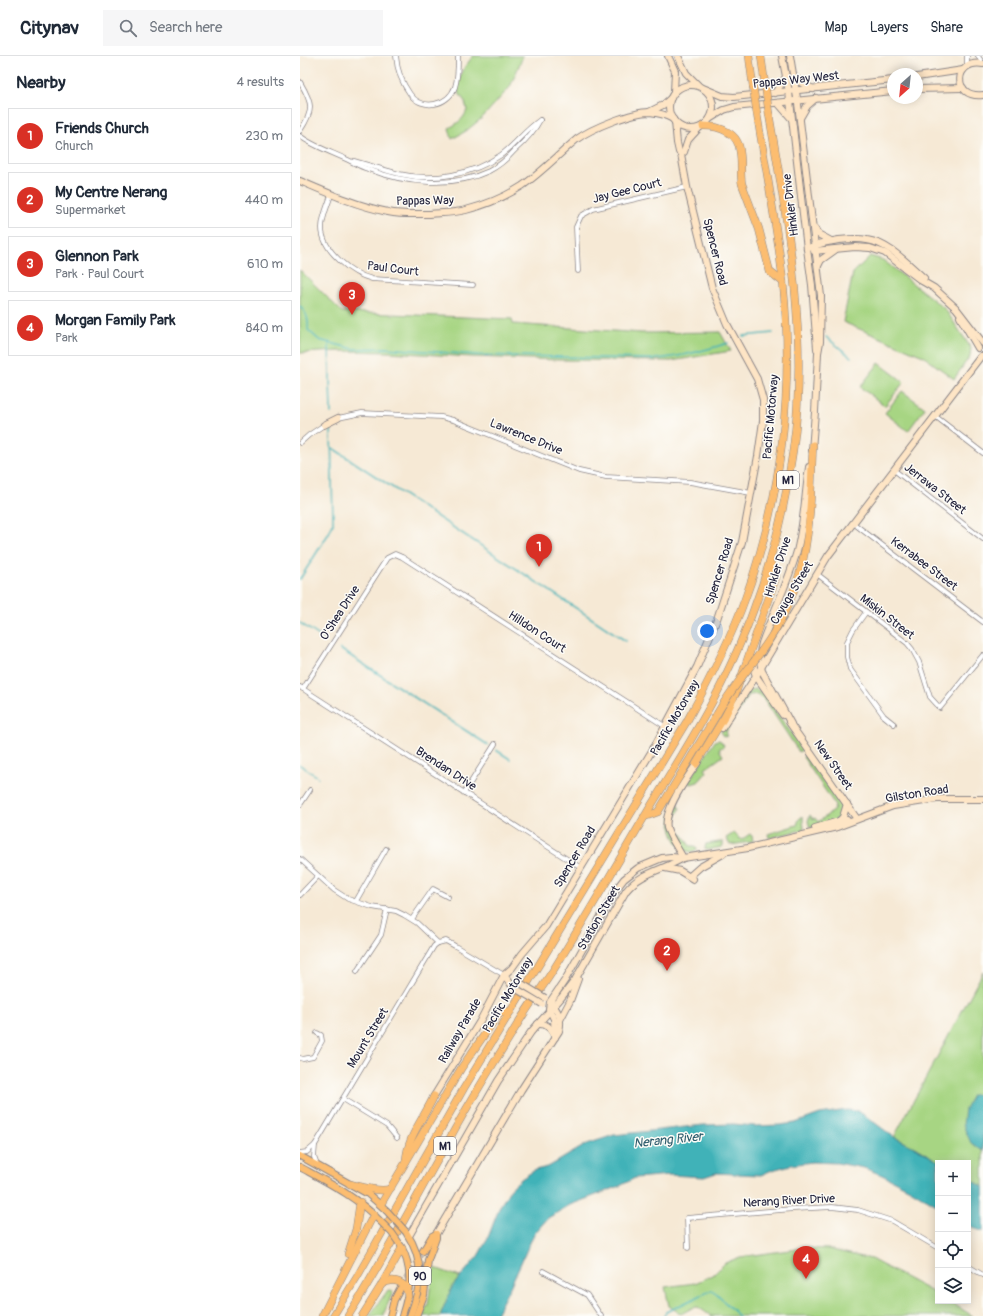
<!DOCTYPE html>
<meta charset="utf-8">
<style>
body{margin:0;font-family:Pangolin,sans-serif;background:#f6f6f7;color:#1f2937}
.controls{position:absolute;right:12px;bottom:12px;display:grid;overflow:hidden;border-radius:0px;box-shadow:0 2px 10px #0003}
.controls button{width:36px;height:36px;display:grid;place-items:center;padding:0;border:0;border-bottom:1px solid #e0e1e3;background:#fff;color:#1f2937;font:20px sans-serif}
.compass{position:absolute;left:587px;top:12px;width:36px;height:36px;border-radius:50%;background:#fff;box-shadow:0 2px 10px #0003;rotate:207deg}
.you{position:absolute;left:407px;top:575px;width:14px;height:14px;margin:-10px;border:3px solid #fff;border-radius:50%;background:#1a73e8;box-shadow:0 0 0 6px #1a73e833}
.badge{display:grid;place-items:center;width:26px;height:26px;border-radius:50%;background:#d93025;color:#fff;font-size:13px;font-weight:700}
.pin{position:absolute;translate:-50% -33px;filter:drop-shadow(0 1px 2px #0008)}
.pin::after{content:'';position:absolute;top:21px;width:14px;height:12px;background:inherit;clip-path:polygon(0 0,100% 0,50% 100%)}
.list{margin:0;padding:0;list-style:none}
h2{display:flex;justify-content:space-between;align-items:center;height:52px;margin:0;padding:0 16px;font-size:17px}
h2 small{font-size:13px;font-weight:400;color:#747a83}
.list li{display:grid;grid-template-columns:26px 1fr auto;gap:12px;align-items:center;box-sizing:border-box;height:56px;margin:0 8px 8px;padding:0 8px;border:1px solid #e0e1e3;border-radius:0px}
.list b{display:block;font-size:15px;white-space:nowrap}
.list p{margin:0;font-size:13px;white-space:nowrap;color:#747a83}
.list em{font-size:13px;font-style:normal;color:#747a83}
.icon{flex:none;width:22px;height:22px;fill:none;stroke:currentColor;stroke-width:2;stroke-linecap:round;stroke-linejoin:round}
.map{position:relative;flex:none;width:683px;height:1260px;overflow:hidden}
header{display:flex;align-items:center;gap:24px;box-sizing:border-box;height:56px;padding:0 20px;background:#fff;border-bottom:1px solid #e0e1e3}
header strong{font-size:19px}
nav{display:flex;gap:22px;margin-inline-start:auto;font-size:14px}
.search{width:280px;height:36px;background:#f6f6f7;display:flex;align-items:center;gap:10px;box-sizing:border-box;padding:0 14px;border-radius:0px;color:#747a83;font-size:15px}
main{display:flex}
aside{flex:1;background:#fff}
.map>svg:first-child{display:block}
</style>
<header>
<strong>Citynav</strong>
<div class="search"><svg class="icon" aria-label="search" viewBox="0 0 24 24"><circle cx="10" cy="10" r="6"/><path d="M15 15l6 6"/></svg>Search here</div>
<nav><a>Map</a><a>Layers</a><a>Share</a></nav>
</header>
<main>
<aside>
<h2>Nearby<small>4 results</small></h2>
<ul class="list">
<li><span class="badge">1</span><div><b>Friends Church</b><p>Church</p></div><em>230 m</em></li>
<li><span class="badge">2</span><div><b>My Centre Nerang</b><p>Supermarket</p></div><em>440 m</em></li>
<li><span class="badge">3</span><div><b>Glennon Park</b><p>Park · Paul Court</p></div><em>610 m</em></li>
<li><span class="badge">4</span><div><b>Morgan Family Park</b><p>Park</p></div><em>840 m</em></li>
</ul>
</aside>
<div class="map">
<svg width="683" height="1260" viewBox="0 0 683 1260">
<rect width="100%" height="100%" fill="#fdfcf7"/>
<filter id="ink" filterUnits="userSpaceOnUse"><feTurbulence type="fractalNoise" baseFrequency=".025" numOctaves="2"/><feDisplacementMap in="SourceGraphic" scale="8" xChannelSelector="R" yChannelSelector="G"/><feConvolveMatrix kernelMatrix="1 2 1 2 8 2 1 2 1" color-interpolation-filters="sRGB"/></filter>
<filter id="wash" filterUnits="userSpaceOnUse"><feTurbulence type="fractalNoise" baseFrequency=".012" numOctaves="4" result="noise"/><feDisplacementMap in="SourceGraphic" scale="16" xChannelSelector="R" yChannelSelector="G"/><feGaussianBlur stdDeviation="0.9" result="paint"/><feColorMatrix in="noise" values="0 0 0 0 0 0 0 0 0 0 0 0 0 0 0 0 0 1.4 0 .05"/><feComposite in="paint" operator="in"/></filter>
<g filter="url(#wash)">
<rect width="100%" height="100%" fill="#f6e9d5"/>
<g fill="#a7d583" stroke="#647c5f">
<path d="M173,0H223L210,31L182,62L166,75L152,83L149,72C157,68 164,63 167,54L165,46L157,34L162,15Z"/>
<path d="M570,200L583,204L645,253L671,292L670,300L654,323L623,300L543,266L553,217Z"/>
<path d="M0,214L42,256L212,263L213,268L342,277L420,276L431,295L371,305L260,304L172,301L88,296L41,295L0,297Z"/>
<path d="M579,307L604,326L585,350L560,331Z"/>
<path d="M602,335L625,352L608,375L585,357Z"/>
<path d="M456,633L462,636L503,693L499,696L466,646L458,638L449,639L427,673L426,681L422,679L421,676L447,637L450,634Z"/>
<path d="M419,684L422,686L424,690L419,693L423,700L405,713L407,716L398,726L391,728L388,726L415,685Z"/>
<path d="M507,699L543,752L542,758L534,765L510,772L508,765L510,759L513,763L515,762L518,766L534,754L535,749L503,701Z"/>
<path d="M377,748L380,753L373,765L390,790H395L397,792V794C380,805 360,765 377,748Z"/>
<path d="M503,760V765L504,772L502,774L469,782L468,778L497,769L499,763Z"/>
<path d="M434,777L441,784L450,778L452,780L453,785L451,786L430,789L426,782Z"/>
<path d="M419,786H423V789L422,791L406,794L405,792L406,788Z"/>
<path d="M683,916V1131L668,1121V1107H641L616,1092L594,1081Z"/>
<path d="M504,1192L528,1193L571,1203L638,1239V1245H648L673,1260H411L398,1251L392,1252L381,1258L369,1250L365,1231L395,1227L413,1219L425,1207L440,1201Z"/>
<path d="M135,1212L160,1221L152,1231L140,1260H122L128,1248L132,1219Z"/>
<path d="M88,1234L93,1236L84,1257V1260H69Z"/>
</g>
<g fill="#41b2b8" stroke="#326a7a">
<path d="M683,1038V1095L671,1087L663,1069L665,1053L672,1039Z"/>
<path d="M547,1054L558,1055L567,1061L594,1081L616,1092L641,1107H638V1150L610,1133L582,1119L564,1112L537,1107L512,1106L491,1109L472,1114L461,1119L436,1118L416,1117L404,1121L370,1119L335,1122L320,1130L270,1149L248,1162L234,1178L210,1231L195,1260H140L152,1231L178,1200L187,1184L200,1150L211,1132L221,1123L235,1114L248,1111L287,1088L314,1079L403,1069L433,1068L455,1070L480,1069L495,1067L520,1058Z"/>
<path d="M668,1121L683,1131V1176L668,1169Z"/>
</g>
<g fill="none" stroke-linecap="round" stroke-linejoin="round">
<g stroke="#41b2b8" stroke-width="1.5">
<path d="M0,250C7,258 9,263 8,274L19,284L54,293L86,292L178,299L352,303C378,302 403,295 428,287"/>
<path d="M443,280L473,277"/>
<path d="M526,281L551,301"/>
<path d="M29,287L31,357"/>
<path d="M31,391L326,585"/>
<path d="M0,523L29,477L33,468L31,373"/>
<path d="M0,567L24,583"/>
<path d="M40,593L188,689"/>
<path d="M196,694L210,703"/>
<path d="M0,709L18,721"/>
<path d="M364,1260L366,1256L412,1234L439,1260"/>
</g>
</g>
</g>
<g filter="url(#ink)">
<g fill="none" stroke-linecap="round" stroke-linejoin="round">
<path stroke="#ccc1b6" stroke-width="6" stroke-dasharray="6 3" stroke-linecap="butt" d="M101,1231L123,1195"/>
<g stroke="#8c8688" stroke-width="5.5">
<g id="street">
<path d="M96,0C97,13 102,27 110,38C122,55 148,50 155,31C158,22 158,10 158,0"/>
<path d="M678,0L683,8"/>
<path d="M667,10V0"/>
<path d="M0,26C13,48 14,54 0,75"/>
<path d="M0,80C13,90 31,96 46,103C53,106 60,111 68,113C105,128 153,132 189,115C199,110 208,102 215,94C225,85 234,76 240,64"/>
<path d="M54,105C69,109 84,114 99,118C133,126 172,119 201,99C215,89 225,74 240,64"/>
<path d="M31,139C28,149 22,161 22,172C22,195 52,218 72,223L173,229"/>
<path d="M278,215L276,171L281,160L293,153L387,131"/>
<path d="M635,360L683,397"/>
<path d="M38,362L62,357L141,361L153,364L279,415L306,421L390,426L451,437"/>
<path d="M0,387L9,379L24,369"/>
<path d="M594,414L683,483"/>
<path d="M553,467L683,566"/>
<path d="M517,518L607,587L612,593L619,606L630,641L640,652L683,599"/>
<path d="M566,556L553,574L547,586V601L550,613L584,660L594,668"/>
<path d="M0,631L281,812"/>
<path d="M3,633L87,502L95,498L102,501L366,671"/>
<path d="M164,737L195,688"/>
<path d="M0,749L10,734"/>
<path d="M0,803L34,834L48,843L72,851L96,855L104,859L117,867L138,887"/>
<path d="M0,839L18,820"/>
<path d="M56,845L86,793"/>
<path d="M112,863L133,833L148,841"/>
<path d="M138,887L146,885L155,890L204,919"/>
<path d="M57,915L81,879L87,853"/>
<path d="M0,1002L3,1003L13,1001L22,985L21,979L17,977"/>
<path d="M43,1043L87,1070L97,1082"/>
<path d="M15,1089L14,1101L17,1109"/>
<path d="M0,1097L7,1096L15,1089L134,890L138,887"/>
<path d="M388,1192L387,1162L493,1153L532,1151L558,1154L592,1165L638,1192"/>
<path d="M668,1210L683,1219"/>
<path d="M243,1215L287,1239L301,1260"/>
</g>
</g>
<g stroke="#8c8688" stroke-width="8">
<g id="secondary">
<path d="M368,0L375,15L374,36"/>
<path d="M378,0L386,17L398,29"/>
<path d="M482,0L489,36L507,193L512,229L517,293"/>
<path d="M490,0L498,48L521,240L520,286L518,297L515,356L512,394"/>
<path d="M683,8C653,3 652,43 683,39"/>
<path d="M494,20L500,26L513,33"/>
<path d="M617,21L663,14"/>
<circle cx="391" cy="51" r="22"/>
<path d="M403,32L422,40L434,41L593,24"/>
<path d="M617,33L663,32"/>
<path d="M475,37L486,21"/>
<path d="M478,47L491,62"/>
<path d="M349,56L363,49L371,42"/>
<path d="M411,62L424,54L434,51L593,35"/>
<path d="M500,62L507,50L516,42"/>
<path d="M381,98L384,96L388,84L399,72"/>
<path d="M0,125C28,137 57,150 88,156C102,159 116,158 130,158C142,157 155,157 166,154C185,149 205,141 222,130C241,117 259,98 277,83C292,72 332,56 350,56C359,57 366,59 373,63"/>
<path d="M515,173L518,178L531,185"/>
<path d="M507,193C517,187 527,186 539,184C548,183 558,182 567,184C589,187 608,208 624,222"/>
<path d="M514,195L555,191L570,192L585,197L622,225L634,232L656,252L683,287"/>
<path d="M518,210L521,204L535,194"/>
<path d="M660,261L678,292"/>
<path d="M24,369L38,362"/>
<path d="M454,605V614L456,620L483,659"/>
<path d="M489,666L557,763"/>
<path d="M491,668L462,615C459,605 459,597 462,587C473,556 488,527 497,495C504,468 505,439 509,411"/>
<path d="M422,672L456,620L528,500L681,300"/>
<path d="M539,765L543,761L547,748"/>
<path d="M515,772L539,765L547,764"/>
<path d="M383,802C378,792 370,782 367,772C363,754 388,720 398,706"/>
<path d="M365,812L380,815L393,823"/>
<path d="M391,819L400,811L423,798"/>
<path d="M204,919L213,931"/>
<path d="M260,964L270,945L278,923"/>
<path d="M238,968C246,967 251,972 254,979"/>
<path d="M255,981L254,963L249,953L250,946L265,924L317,832L324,823L338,812L362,802L371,801L383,802L448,792L537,771L593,750L637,743H683"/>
<path d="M134,1040L180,965L204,919L212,912L222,898L246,870L353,693L397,611L417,563L442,486L458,400L463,365V344L457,323L427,268L412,232L387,131L381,98L379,96L377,87L375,66"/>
<path d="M136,1178L221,1034L259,975C262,964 259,955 251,947"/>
<path d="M109,1180L198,1025L231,976L261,942L275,924L326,835C341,816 364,814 383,802"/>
</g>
</g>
<g stroke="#8c8688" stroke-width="8">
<g id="primary">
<path d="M0,1100L68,1138L86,1154"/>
<path d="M0,1111C29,1127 57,1141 80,1165"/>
<path d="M106,1176C125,1205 122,1229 110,1260"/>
<path d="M101,1190C114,1215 110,1235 102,1260"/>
<path d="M123,1195L132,1180L136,1178"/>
<path d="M90,1260L94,1244L100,1233"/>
<path d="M116,1260L124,1239L128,1204L136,1182V1178"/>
</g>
</g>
<g stroke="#8c8688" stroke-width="8">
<g id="highway">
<path d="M449,0L453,30"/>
<path d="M461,0L465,28"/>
<path d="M403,70C420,70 439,77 440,96C442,107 440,118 442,128L459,173L470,216L483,226"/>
<path d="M474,576C491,547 503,514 507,481C512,451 511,419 513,389"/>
<path d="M396,708L425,660L435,639L476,521L470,506"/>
<path d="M344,761L358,756L417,658"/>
<path d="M106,1105C107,1081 124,1062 134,1040"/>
<path d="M50,1128C60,1130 83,1138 91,1132"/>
<path d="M81,1148L162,1011L200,956L211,955"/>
<path d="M48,1198L56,1173L60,1146"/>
<path d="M82,1228C94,1221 107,1226 108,1240"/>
<path d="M22,1260L74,1158"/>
<path d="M33,1260L57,1221L164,1032L387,665C409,625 430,585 445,543C482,442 494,332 483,226C477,170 466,114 457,58"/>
<path d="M48,1260C85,1202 116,1141 150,1082C169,1047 190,1013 211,979C224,956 240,935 254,913C287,860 318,806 349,753C374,712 401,670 422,627C459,553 482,475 493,394C509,281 488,169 469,58"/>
<path d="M62,1260L82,1228L102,1192"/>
</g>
</g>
<use href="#street" stroke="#fff" stroke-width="4"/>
<use href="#secondary" stroke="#fee5c5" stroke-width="6"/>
<use href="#primary" stroke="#fcbd6f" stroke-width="6"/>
<use href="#highway" stroke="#fcbd6f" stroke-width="7"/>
<g stroke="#8c8688" stroke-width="8" stroke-linecap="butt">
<g id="secondary-bridge">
<path d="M217,925L245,942"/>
<path d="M213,931L242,948"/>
</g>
</g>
<g stroke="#8c8688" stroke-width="8" stroke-linecap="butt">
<g id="primary-bridge">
<path d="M86,1154L106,1176"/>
<path d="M80,1165L92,1177L99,1187"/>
</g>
</g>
<g stroke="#8c8688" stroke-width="8" stroke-linecap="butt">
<g id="highway-bridge">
<path d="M465,28L469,58"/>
<path d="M453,30L457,58"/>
<path d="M417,658C433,629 457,605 474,576"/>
</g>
</g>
<use href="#secondary-bridge" stroke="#fee5c5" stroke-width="6"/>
<use href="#primary-bridge" stroke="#fcbd6f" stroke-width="6"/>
<use href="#highway-bridge" stroke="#fcbd6f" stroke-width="7"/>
</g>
</g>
<g text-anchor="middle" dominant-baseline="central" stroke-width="3" stroke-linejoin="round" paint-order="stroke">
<g fill="#fdfcf7" stroke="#646373" stroke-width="1">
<rect x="477" y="415" width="22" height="18" rx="3"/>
<rect x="134" y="1081" width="22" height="18" rx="3"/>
<rect x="109" y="1211" width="22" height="18" rx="3"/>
</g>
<g font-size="11" font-weight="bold" fill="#22223b">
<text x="488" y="424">M1</text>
<text x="145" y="1090">M1</text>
<text x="120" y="1220">90</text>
</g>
<g font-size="12" fill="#22223b" stroke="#fdfcf7">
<text transform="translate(496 24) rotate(-6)">Pappas Way West</text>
<text transform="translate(327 135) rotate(-14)">Jay Gee Court</text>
<text transform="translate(125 145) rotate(-1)">Pappas Way</text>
<text transform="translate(491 149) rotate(-97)">Hinkler Drive</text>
<text transform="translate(415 196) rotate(76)">Spencer Road</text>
<text transform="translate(93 213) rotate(7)">Paul Court</text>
<text transform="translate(471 361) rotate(-85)">Pacific Motorway</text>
<text transform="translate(226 381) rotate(22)">Lawrence Drive</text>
<text transform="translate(635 433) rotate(38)">Jerrawa Street</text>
<text transform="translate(624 508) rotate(37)">Kerrabee Street</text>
<text transform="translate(478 511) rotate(-72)">Hinkler Drive</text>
<text transform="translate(420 515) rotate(-73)">Spencer Road</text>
<text transform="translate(492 537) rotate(-59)">Cayuga Street</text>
<text transform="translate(40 557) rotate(-57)">O'Shea Drive</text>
<text transform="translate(587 561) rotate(38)">Miskin Street</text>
<text transform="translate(237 576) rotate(33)">Hilldon Court</text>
<text transform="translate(375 662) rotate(-60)">Pacific Motorway</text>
<text transform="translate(533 709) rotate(55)">New Street</text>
<text transform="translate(146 713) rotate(33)">Brendan Drive</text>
<text transform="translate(617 738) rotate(-9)">Gilston Road</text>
<text transform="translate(275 801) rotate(-59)">Spencer Road</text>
<text transform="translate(299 862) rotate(-60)">Station Street</text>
<text transform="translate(208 939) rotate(-59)">Pacific Motorway</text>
<text transform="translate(160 975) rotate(-60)">Railway Parade</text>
<text transform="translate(68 982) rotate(-59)">Mount Street</text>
<text transform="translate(489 1145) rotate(-3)">Nerang River Drive</text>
</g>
<g font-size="13" font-style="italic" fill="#2e5c6d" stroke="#fdfcf7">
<text transform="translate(368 1084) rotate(-6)">Nerang River</text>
</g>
</g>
</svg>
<div class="controls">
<button>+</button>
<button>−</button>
<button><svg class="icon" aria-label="locate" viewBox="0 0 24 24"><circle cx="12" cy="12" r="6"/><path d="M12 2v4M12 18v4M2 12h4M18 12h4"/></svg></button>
<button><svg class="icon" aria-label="layers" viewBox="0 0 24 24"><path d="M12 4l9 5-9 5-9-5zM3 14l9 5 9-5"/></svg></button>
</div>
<svg class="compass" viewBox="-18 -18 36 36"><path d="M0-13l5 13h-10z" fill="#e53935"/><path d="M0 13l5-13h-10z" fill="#747a83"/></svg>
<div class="you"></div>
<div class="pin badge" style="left:239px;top:511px">1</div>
<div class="pin badge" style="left:367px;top:915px">2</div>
<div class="pin badge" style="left:52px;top:259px">3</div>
<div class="pin badge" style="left:506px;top:1223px">4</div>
</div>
</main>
